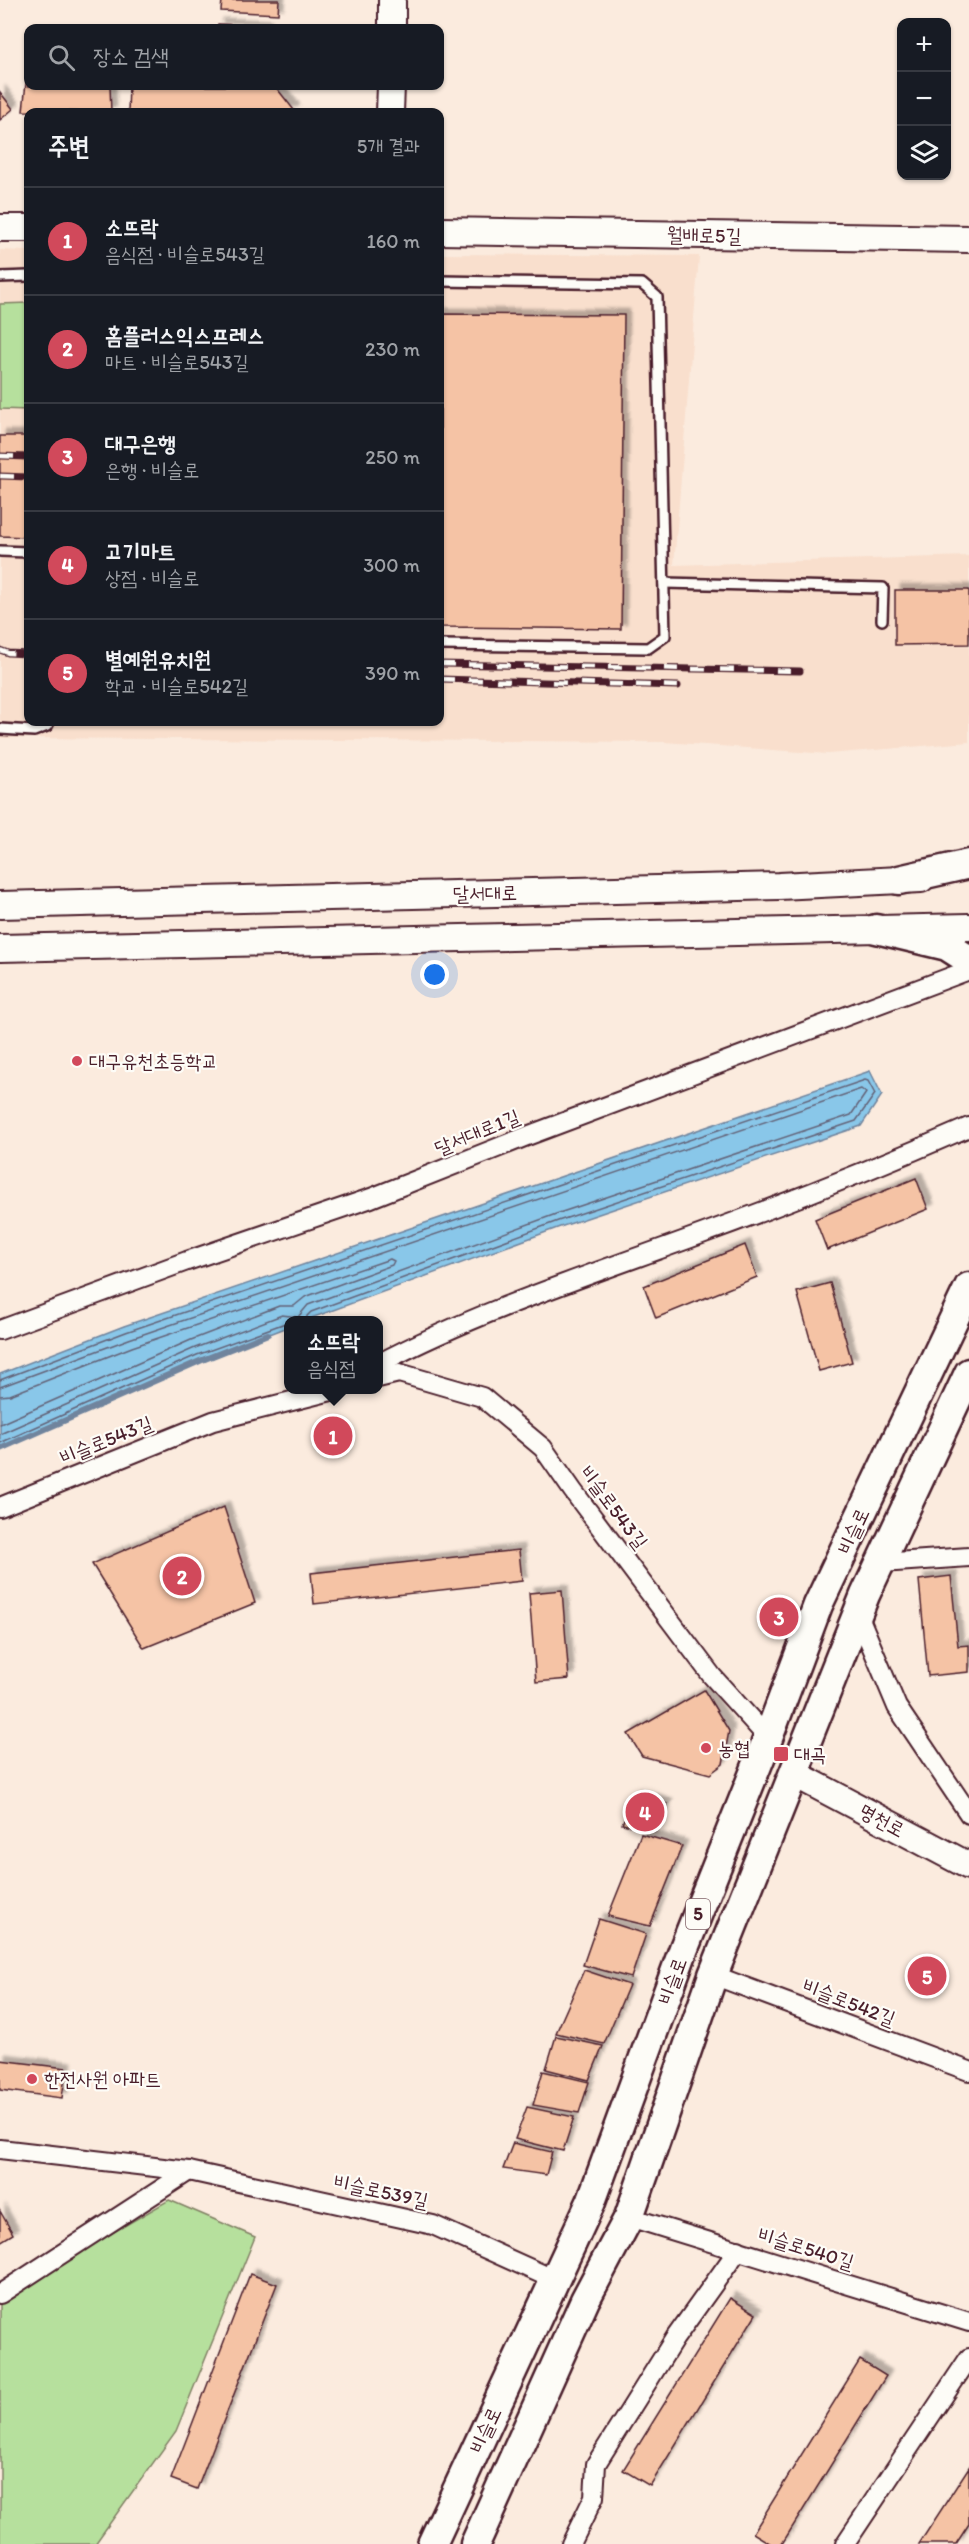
<!DOCTYPE html>
<html lang="ko">
<meta charset="utf-8">
<style>
body{margin:0;font-family:Itim,"Poor Story",sans-serif;background:#242831;color:#f1f3f6}
.controls{position:absolute;right:18px;top:18px;display:grid;overflow:hidden;border-radius:12px;box-shadow:0 2px 4px #0004}
.controls button{width:54px;height:54px;display:grid;place-items:center;padding:0;border:0;border-bottom:2px solid #363941;background:#171b24;color:#f1f3f6;font:30px sans-serif}
.you{position:absolute;left:435px;top:975px;width:21px;height:21px;margin:-15px;border:4px solid #fff;border-radius:50%;background:#1a73e8;box-shadow:0 0 0 9px #1a73e833}
.badge{display:grid;place-items:center;width:39px;height:39px;border-radius:50%;background:#d1495b;color:#fff;font-size:20px;font-weight:700}
.pin{position:absolute;translate:-50% -50%;border:3px solid #fff;box-shadow:0 2px 6px #0006}
.popup{position:absolute;left:284px;top:1316px;width:99px;height:78px;box-sizing:border-box;display:grid;place-content:center;border-radius:12px;background:#171b24;filter:drop-shadow(0 2px 4px #0005);font-size:20px;white-space:nowrap;color:#9ea1a6}
.popup b{font-size:22px;color:#f1f3f6}
.popup::after{content:'';position:absolute;left:50%;top:100%;margin-left:-12px;border:12px solid transparent;border-top-color:#171b24}
.list{margin:0;padding:0;list-style:none}
h2{display:flex;justify-content:space-between;align-items:center;height:78px;margin:0;padding:0 24px;font-size:26px}
h2 small{font-size:20px;font-weight:400;color:#9ea1a6}
.list li{display:grid;grid-template-columns:39px 1fr auto;gap:18px;align-items:center;box-sizing:border-box;height:108px;padding:0 24px;border-top:2px solid #363941}
.list b{display:block;font-size:22px;white-space:nowrap}
.list p{margin:0;font-size:20px;white-space:nowrap;color:#9ea1a6}
.list em{font-size:20px;font-style:normal;color:#9ea1a6}
.icon{flex:none;width:33px;height:33px;fill:none;stroke:currentColor;stroke-width:2;stroke-linecap:round;stroke-linejoin:round}
.map{position:relative;flex:none;width:969px;height:2544px;overflow:hidden}
.search{position:absolute;background:#171b24;box-shadow:0 2px 4px #0004;left:24px;top:24px;width:420px;height:66px;display:flex;align-items:center;gap:15px;box-sizing:border-box;padding:0 21px;border-radius:12px;color:#9ea1a6;font-size:22px}
.panel{position:absolute;background:#171b24;box-shadow:0 2px 4px #0004;left:24px;top:108px;width:420px;height:618px;border-radius:12px}
.map>svg:first-child{display:block}
</style>
<div class="map">
<svg width="969" height="2544" viewBox="0 0 969 2544">
<defs>
<filter id="shadow"><feDropShadow dx="5.5" dy="-5.5" stdDeviation="1.5" flood-color="#0004"/></filter>
</defs>
<rect width="100%" height="100%" fill="#fbebde"/>
<filter id="ink" filterUnits="userSpaceOnUse"><feTurbulence type="fractalNoise" baseFrequency=".0167" numOctaves="2"/><feDisplacementMap in="SourceGraphic" scale="12" xChannelSelector="R" yChannelSelector="G"/><feConvolveMatrix kernelMatrix="1 2 1 2 8 2 1 2 1" color-interpolation-filters="sRGB"/></filter>
<g filter="url(#ink)">
<path fill="#f9dfcd" d="M0,250L28,251V722H440V254L699,256L674,565L969,556V742L828,754L664,742L0,738Z"/>
<g fill="#b6e09d" stroke="#808064" stroke-width="1.5">
<path d="M28,303V410L0,409V304Z"/>
<path d="M169,2200L255,2237L176,2431L95,2544H0V2298Z"/>
</g>
<path fill="#89c7e9" stroke="#70849d" stroke-width="1.5" d="M870,1071L882,1095L861,1126L560,1227L306,1320H288V1327L200,1361L0,1449V1374L124,1326Z"/>
<g fill="none" stroke-linecap="round" stroke-linejoin="round">
<g stroke="#636277" stroke-width="1.5">
<path d="M0,1380L126,1332L865,1080L868,1081L875,1094L856,1121L558,1221L311,1312L307,1316V1320"/>
<path d="M0,1387L129,1339L861,1089L866,1093L851,1115L556,1214L308,1305L298,1317L282,1315L195,1348L0,1434"/>
<path d="M0,1396L10,1395L132,1347L390,1259L394,1261L392,1265L305,1297L294,1306H279L191,1340L0,1424"/>
<path d="M0,1443L197,1355L288,1322"/>
</g>
<path stroke="#70849d" stroke-width="6" d="M0,1449L200,1361L268,1334"/>
</g>
<g fill="#f5c3a5" stroke="#4a1f2b" stroke-width="1.5" filter="url(#shadow)">
<path d="M222,0H279L278,14L221,11Z"/>
<path d="M218,24L266,26V28H218Z"/>
<path d="M28,64V86H110L111,112L23,111Z"/>
<path d="M129,86H275L294,110L291,112H128Z"/>
<path d="M0,92L13,109L0,120Z"/>
<path d="M440,314L624,315L621,629L440,627Z"/>
<path d="M0,436H28V537L0,536Z"/>
<path d="M895,590H969V644L895,645Z"/>
<path d="M916,1178L928,1209L827,1250L815,1219Z"/>
<path d="M745,1245L757,1277L656,1318L644,1286Z"/>
<path d="M830,1283L852,1362L819,1371L797,1292Z"/>
<path d="M224,1507L255,1603L144,1648L92,1564Z"/>
<path d="M519,1550L522,1581L314,1604L311,1573Z"/>
<path d="M951,1576L958,1646L969,1645V1672L928,1676L919,1580Z"/>
<path d="M562,1590L569,1679L536,1682L529,1593Z"/>
<path d="M704,1690L729,1731L723,1764L710,1774L642,1756L628,1734Z"/>
<path d="M634,1795L667,1804L655,1831L622,1824Z"/>
<path d="M641,1834L682,1846L650,1926L608,1916Z"/>
<path d="M599,1919L646,1934L631,1978L583,1965Z"/>
<path d="M584,1970L629,1985L604,2044L556,2033Z"/>
<path d="M556,2036L603,2046L589,2080L546,2069Z"/>
<path d="M0,2060L66,2068L62,2098L0,2090Z"/>
<path d="M543,2071L589,2082L579,2113L533,2105Z"/>
<path d="M527,2107L574,2117L563,2151L515,2139Z"/>
<path d="M513,2143L552,2152L546,2175L503,2169Z"/>
<path d="M0,2211L13,2234L0,2242Z"/>
<path d="M250,2274L277,2284L197,2489L171,2479Z"/>
<path d="M730,2298L756,2314L650,2486L623,2470Z"/>
<path d="M860,2360L886,2376L782,2544H771L753,2533Z"/>
<path d="M969,2467V2524L956,2544H919Z"/>
</g>
<g fill="none" stroke-linecap="round" stroke-linejoin="round">
<g stroke="#4a1f2b" stroke-width="14">
<g id="lane">
<path d="M0,277L28,276"/>
<path d="M440,281L642,284L657,297L665,636L648,648L440,645"/>
<path d="M0,551L28,552"/>
<path d="M664,583L883,588L882,620"/>
<path d="M0,729L34,731L47,726L49,722"/>
</g>
</g>
<g stroke="#4a1f2b" stroke-width="22">
<g id="street">
<path d="M0,1330L187,1261L371,1198L527,1136L969,970"/>
<path d="M378,1364C481,1310 590,1275 699,1235C790,1202 880,1166 969,1127"/>
<path d="M378,1378L399,1373L482,1397L543,1448L573,1491L712,1676L768,1738"/>
<path d="M0,1507L213,1421L335,1390"/>
<path d="M881,1563L969,1557"/>
<path d="M858,1614L897,1707L969,1814"/>
<path d="M713,1975L969,2071"/>
<path d="M0,2149L189,2171L433,2225L555,2280"/>
<path d="M629,2217L969,2322"/>
<path d="M0,2294L189,2171"/>
<path d="M571,2544L594,2497L596,2464L675,2338L738,2250"/>
<path d="M845,2544L969,2358"/>
</g>
</g>
<g stroke="#4a1f2b" stroke-width="30">
<g id="secondary">
<path d="M392,28V0"/>
<path d="M390,112L391,86"/>
<path d="M0,228H28"/>
<path d="M440,231L969,239"/>
<path d="M0,905L779,886L921,879"/>
<path d="M0,948L969,927"/>
<path d="M795,1774L969,1866"/>
</g>
</g>
<g stroke="#4a1f2b" stroke-width="33">
<g id="primary">
<path d="M899,880L969,864"/>
<path d="M876,929L947,946L969,960"/>
<path d="M432,2544L591,2202L684,1948L768,1738L818,1605L969,1287"/>
<path d="M475,2544L585,2300L629,2217L713,1975L865,1595L969,1373"/>
</g>
</g>
<use href="#lane" stroke="#fdfcf7" stroke-width="9"/>
<use href="#street" stroke="#fdfcf7" stroke-width="18"/>
<use href="#secondary" stroke="#fdfcf7" stroke-width="26"/>
<use href="#primary" stroke="#fdfcf7" stroke-width="28"/>
<g stroke="#4a1f2b" stroke-width="7">
<g id="rail">
<path d="M0,456L28,457"/>
<path d="M0,476L28,477"/>
<path d="M0,650L8,653L28,654"/>
<path d="M440,664L800,671"/>
<path d="M440,679L678,686"/>
</g>
</g>
<use href="#rail" stroke="#fdfcf7" stroke-width="4.5" stroke-dasharray="14" stroke-linecap="butt"/>
</g>
</g>
<g fill="#d1495b" stroke="#fdfcf7" stroke-width="2">
<circle cx="77" cy="1061" r="6"/>
<circle cx="706" cy="1748" r="6"/>
<rect x="773" y="1746" width="16" height="16" rx="3"/>
<circle cx="32" cy="2079" r="6"/>
</g>
<g text-anchor="middle" dominant-baseline="central" stroke-width="4.5" stroke-linejoin="round" paint-order="stroke">
<rect fill="#fdfcf7" stroke="#806168" stroke-width="1.5" x="686" y="1899" width="24" height="30" rx="4.5"/>
<g font-size="18" font-weight="bold" fill="#4a1f2b">
<text x="698" y="1914">5</text>
</g>
<g font-size="20" fill="#4a1f2b" stroke="#fdfcf7">
<text transform="translate(704 235) rotate(1)">월배로5길</text>
<text transform="translate(485 893) rotate(-1)">달서대로</text>
<text transform="translate(477 1132) rotate(-22)">달서대로1길</text>
<text transform="translate(106 1440) rotate(-22)">비슬로543길</text>
<text transform="translate(614 1507) rotate(53)">비슬로543길</text>
<text transform="translate(853 1531) rotate(-65)">비슬로</text>
<text transform="translate(882 1820) rotate(28)">명천로</text>
<text transform="translate(672 1981) rotate(-70)">비슬로</text>
<text transform="translate(849 2002) rotate(21)">비슬로542길</text>
<text transform="translate(381 2191) rotate(12)">비슬로539길</text>
<text transform="translate(806 2248) rotate(17)">비슬로540길</text>
<text transform="translate(485 2430) rotate(-65)">비슬로</text>
</g>
<g font-size="20" fill="#4a1f2b" stroke="#fdfcf7" text-anchor="start">
<text x="89" y="1061">대구유천초등학교</text>
<text x="718" y="1748">농협</text>
<text x="794" y="1754">대곡</text>
<text x="44" y="2079">한전사원 아파트</text>
</g>
</g>
</svg>
<div class="controls">
<button>+</button>
<button>−</button>
<button><svg class="icon" aria-label="layers" viewBox="0 0 24 24"><path d="M12 4l9 5-9 5-9-5zM3 14l9 5 9-5"/></svg></button>
</div>
<div class="you"></div>
<div class="pin badge" style="left:333px;top:1436px">1</div>
<div class="popup"><b>소뜨락</b>음식점</div>
<div class="pin badge" style="left:182px;top:1576px">2</div>
<div class="pin badge" style="left:779px;top:1617px">3</div>
<div class="pin badge" style="left:645px;top:1812px">4</div>
<div class="pin badge" style="left:927px;top:1976px">5</div>
<div class="search"><svg class="icon" aria-label="search" viewBox="0 0 24 24"><circle cx="10" cy="10" r="6"/><path d="M15 15l6 6"/></svg>장소 검색</div>
<section class="panel">
<h2>주변<small>5개 결과</small></h2>
<ul class="list">
<li><span class="badge">1</span><div><b>소뜨락</b><p>음식점 · 비슬로543길</p></div><em>160 m</em></li>
<li><span class="badge">2</span><div><b>홈플러스익스프레스</b><p>마트 · 비슬로543길</p></div><em>230 m</em></li>
<li><span class="badge">3</span><div><b>대구은행</b><p>은행 · 비슬로</p></div><em>250 m</em></li>
<li><span class="badge">4</span><div><b>고기마트</b><p>상점 · 비슬로</p></div><em>300 m</em></li>
<li><span class="badge">5</span><div><b>별예원유치원</b><p>학교 · 비슬로542길</p></div><em>390 m</em></li>
</ul>
</section>
</div>
